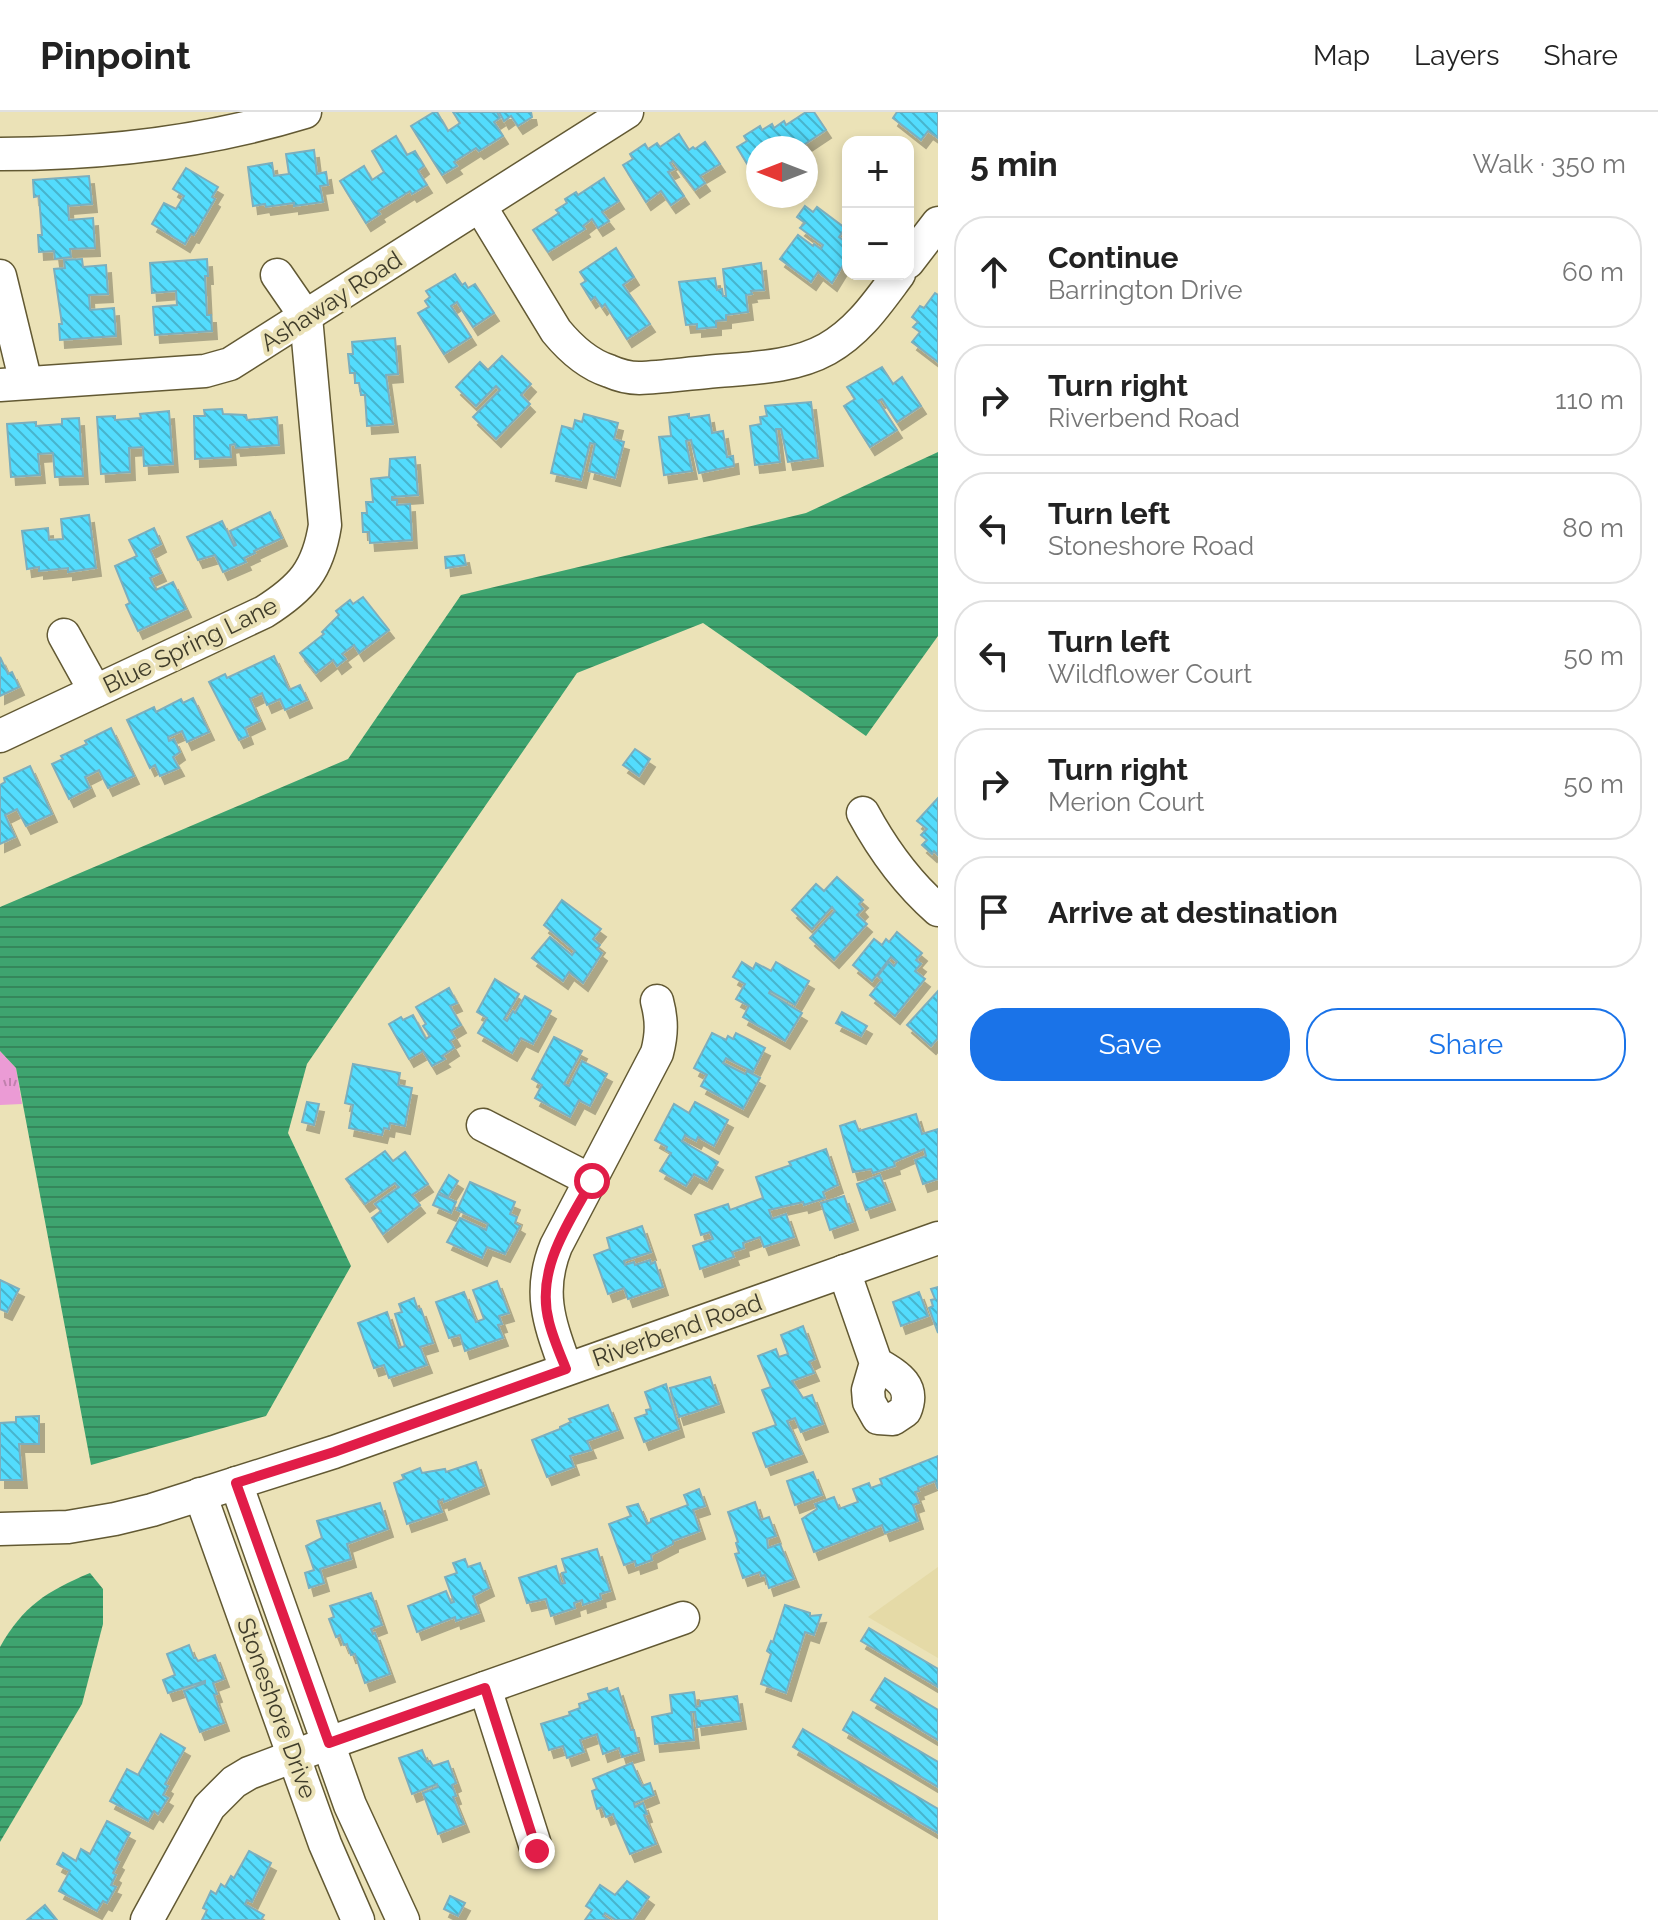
<!DOCTYPE html>
<meta charset="utf-8">
<style>
body{margin:0;font-family:Raleway,sans-serif;background:#f6f6f6;color:#222}
.controls{position:absolute;right:24px;top:24px;display:grid;overflow:hidden;border-radius:16px;box-shadow:0 4px 12px #0003}
.controls button{width:72px;height:72px;display:grid;place-items:center;padding:0;border:0;border-bottom:2px solid #e0e0e0;background:#fff;color:#222;font:40px sans-serif}
.compass{position:absolute;left:746px;top:24px;width:72px;height:72px;border-radius:50%;background:#fff;box-shadow:0 4px 12px #0003;rotate:270deg}
.stop{position:absolute;width:24px;height:24px;margin:-18px;border:6px solid #e11d48;border-radius:50%;background:#fff}
.stop.end{background:#e11d48;border-color:#fff;box-shadow:0 2px 8px #0008}
.list{margin:0;padding:0;list-style:none}
h2{display:flex;justify-content:space-between;align-items:center;height:104px;margin:0;padding:0 32px;font-size:34px}
h2 small{font-size:26px;font-weight:400;color:#767676}
.list li{display:grid;grid-template-columns:52px 1fr auto;gap:24px;align-items:center;box-sizing:border-box;height:112px;margin:0 16px 16px;padding:0 16px;border:2px solid #e0e0e0;border-radius:32px}
.list b{display:block;font-size:30px;white-space:nowrap}
.list p{margin:0;font-size:26px;white-space:nowrap;color:#767676}
.list em{font-size:26px;font-style:normal;color:#767676}
.actions{display:flex;gap:16px;padding:24px 32px}
.actions a{flex:1;padding:18px 0;border:2px solid #1a73e8;border-radius:32px;text-align:center;font-size:28px;color:#1a73e8}
.actions .main{background:#1a73e8;color:#fff}
.icon{flex:none;width:44px;height:44px;fill:none;stroke:currentColor;stroke-width:2;stroke-linecap:round;stroke-linejoin:round}
.map{position:relative;flex:none;width:938px;height:1808px;overflow:hidden}
header{display:flex;align-items:center;gap:48px;box-sizing:border-box;height:112px;padding:0 40px;background:#fff;border-bottom:2px solid #e0e0e0}
header strong{font-size:38px}
nav{display:flex;gap:44px;margin-inline-start:auto;font-size:28px}
main{display:flex}
aside{flex:1;background:#fff}
.map>svg:first-child{display:block}
</style>
<header>
<strong>Pinpoint</strong>
<nav><a>Map</a><a>Layers</a><a>Share</a></nav>
</header>
<main>
<div class="map">
<svg width="938" height="1808" viewBox="0 0 938 1808">
<defs>
<pattern id="park-tufts" width="24" height="20" patternUnits="userSpaceOnUse" patternTransform="scale(2)"><rect width="24" height="20" fill="#eb9bd5"/><path d="M3 7l-1-3M5 7V3M7 7l1-3M15 17l-1-3M17 17v-4M19 17l1-3" fill="none" stroke="#c080ad"/></pattern>
<pattern id="water-rules" width="6" height="5" patternUnits="userSpaceOnUse" patternTransform="scale(2)"><rect width="6" height="5" fill="#3ea46f"/><path d="M0 2.5h6" fill="none" stroke="#35875b"/></pattern>
<pattern id="building-back-hatch" width="6" height="6" patternUnits="userSpaceOnUse" patternTransform="scale(2)"><rect width="6" height="6" fill="#53dcfd"/><path d="M-1 5l2 2M0 0l6 6M5-1l2 2" fill="none" stroke="#46b4cd"/></pattern>
<filter id="shadow"><feDropShadow dx="5" dy="8" stdDeviation="0" flood-color="#0004"/></filter>
</defs>
<rect width="100%" height="100%" fill="#ebe2b7"/>
<path fill="#e5daa7" d="M938,1455V1546L868,1505Z"/>
<path fill="url(#park-tufts)" d="M0,939L16,956L22,992L0,993Z"/>
<g fill="url(#water-rules)">
<path d="M938,340V524L866,624L703,511L577,561L307,952L288,1021L351,1154L266,1304L91,1353L16,956L0,939V795L348,647L461,483L806,401Z"/>
<path d="M90,1461L103,1477V1512L82,1592L0,1730V1535C23,1494 47,1479 90,1461Z"/>
</g>
<g fill="url(#building-back-hatch)" stroke="#7caebd" stroke-width="2" filter="url(#shadow)">
<path d="M434,0H437L448,19L460,11L453,0H497L500,6L494,10L503,24L479,39L476,36L454,50L457,54L442,63L411,14Z"/>
<path d="M499,0H531L532,5L518,14L511,4L504,9Z"/>
<path d="M806,0H814L826,18L799,36H758V70L737,35L747,29L744,24L760,14L762,18L772,12L774,16L784,9L786,13Z"/>
<path d="M897,0H938V26L928,19L921,28L893,6Z"/>
<path d="M679,22L689,38L693,35L695,37L705,30L720,52L700,64L705,71L695,78L673,49L670,51L674,57L668,60L684,84L671,93L661,79L646,90L623,53L633,47L630,42L645,32L648,37L657,31L660,35Z"/>
<path d="M396,24L407,43L415,39L424,54L418,59L427,73L412,82L410,79L378,99L380,102L366,111L340,69L364,54L372,68L384,60L372,39Z"/>
<path d="M314,38L317,62L326,60L328,73L320,74L323,90L294,94V91L266,95L265,92L253,94L248,55L272,51L274,64L289,62L286,42Z"/>
<path d="M186,56L218,75L212,85L215,87L194,123L191,122L185,132L152,112L164,91L176,97L184,84L173,77Z"/>
<path d="M89,64L92,92L68,94L69,108L93,106L95,136L70,137L71,145L55,147L54,139L39,140L38,123H42L39,84L34,85L33,68Z"/>
<path d="M604,66L619,89L602,100L609,109L598,116L592,107L583,114L585,117L548,140L533,118L559,101L556,98L567,91L565,87L576,80L578,83Z"/>
<path d="M805,94L813,100L817,95L845,116L839,125L848,132V145L832,171L818,160L811,170L780,147L798,123L813,134L814,132L821,137L823,133L800,116L805,111L797,105Z"/>
<path d="M616,136L634,165L623,173L650,212L627,227L605,192L602,195L595,185L591,188L581,172L586,169L580,160Z"/>
<path d="M82,147L83,155L106,153L108,182L89,183L90,198L114,196L116,224L60,228L59,212H62L54,157L65,156L64,148Z"/>
<path d="M207,147L208,164H205L207,203H211L212,219L155,223L153,195L177,193L176,179L152,181L150,151Z"/>
<path d="M761,151L764,178L751,179L752,182L746,183L748,200L726,203V208L716,209V215L697,217V212L686,213L679,170L715,166L717,178L722,177L723,184H726L723,157Z"/>
<path d="M455,162L462,173L465,171L468,176L475,172L494,201L473,215L457,190L451,194L471,225L444,242L418,201L429,195L425,189L430,185L426,179Z"/>
<path d="M935,181L938,183V250L912,230L920,220L913,215L918,210L912,205L920,194L924,196Z"/>
<path d="M395,226L398,262L386,263L393,312L367,314L365,283H361L359,271H355V261H350L348,242H353L352,230Z"/>
<path d="M502,244L531,272L521,283L530,292L496,327L473,305L500,278L496,274L476,294L456,275L480,250L488,258Z"/>
<path d="M882,255L893,272L902,265L921,294L897,310L882,287L878,289L897,318L870,335L844,294L855,287L847,275Z"/>
<path d="M811,290L818,346L788,350L781,317H776L780,350L755,353L750,314L761,312L760,305L767,304L765,294Z"/>
<path d="M222,297L223,302L246,303L247,308L277,305L279,333L236,336L235,332L230,333L231,345L195,347L194,304H205L204,298Z"/>
<path d="M169,299L173,352L144,354L143,335L129,336L130,360L101,362L97,305L115,304V308L141,306L140,302Z"/>
<path d="M584,302L618,311L614,327L624,330L615,366L589,359L595,332L590,331L581,368L551,361L562,314L573,317L575,308L582,310Z"/>
<path d="M689,302V306L709,303L712,321L723,319L727,345L733,344L734,354L699,361L691,328L686,329L692,359L664,363L659,325L671,324L669,305Z"/>
<path d="M79,306L83,364L55,365L53,341L38,342L40,363L11,365L7,312L36,310V314L62,312V307Z"/>
<path d="M415,345L418,383L392,385V388H397V393L410,392L412,428L370,431L369,420H363L362,401H367L366,390H373L371,367L389,365L390,347Z"/>
<path d="M270,400L282,426L254,439L255,441L244,446L246,450L223,460L215,443L198,448L187,425L222,409L234,434L236,433L230,419Z"/>
<path d="M89,403L96,456L68,460V456L39,459V455L27,457L22,419L48,416L49,428L63,427L61,407Z"/>
<path d="M154,416L161,432L150,438L161,461L150,466L156,478L173,470L186,497L138,519L126,493L130,491L115,454L137,444L129,428Z"/>
<path d="M464,443L466,453L446,456L445,445Z"/>
<path d="M363,485L389,518L359,541L354,533L342,542L346,547L337,554L333,548L316,561L300,541L324,522L322,520L339,503L336,499L350,488L353,492Z"/>
<path d="M274,544L289,578L300,573L307,588L285,598L280,587L267,593L262,581L250,587L260,609L245,616L248,624L239,628L209,570L225,562L227,566Z"/>
<path d="M0,545L8,562L12,560L19,575L0,584Z"/>
<path d="M193,586L209,620L187,630L182,619L168,625L169,629L174,627L180,640L173,645L179,656L160,664L155,653L150,656L127,608L154,595L156,600L181,587L183,591Z"/>
<path d="M111,616L134,664L108,676L99,658L85,665L90,676L69,687L52,652L63,647L61,644L87,632L85,629Z"/>
<path d="M635,637L650,647L639,664L623,653Z"/>
<path d="M30,654L52,702L26,714L17,697L5,703L15,725L0,732V673L5,670L4,666Z"/>
<path d="M938,686V743L934,739L932,742L922,733L927,728L921,723L927,717L917,709Z"/>
<path d="M837,765L863,788L859,792L863,797L857,803L867,812L834,848L810,826L835,799L832,795L812,817L792,798L816,772L824,779Z"/>
<path d="M562,788L601,817L593,827L600,833L597,837L602,841L583,871L569,860L563,869L532,846L550,825L572,843L575,839L544,813Z"/>
<path d="M897,820L922,841L916,848L921,852L915,859L925,867L895,904L870,883L882,868L878,864L889,850L894,854L897,850L891,845L872,869L853,853L874,827L882,833L886,827L889,830Z"/>
<path d="M742,850L753,857L756,851L771,859L776,850L809,869L795,893L770,879L769,881L802,901L785,929L743,905L749,894L736,887L745,872L733,865Z"/>
<path d="M495,867L519,882L504,907L507,909L513,899L515,901L525,884L551,899L533,932L521,926L512,941L478,921L487,906L477,900Z"/>
<path d="M449,876L457,891L450,894L461,913L451,919L455,926L450,929L454,936L442,944L445,947L432,954L423,939L409,947L389,912L401,905L403,908L413,903L426,927L430,924L423,914L426,912L416,895Z"/>
<path d="M938,879V926L931,934L907,913Z"/>
<path d="M842,900L867,914L861,924L836,911Z"/>
<path d="M712,921L726,928L728,924L733,927L736,921L765,936L753,960L726,946L723,951L745,962L747,959L760,966L743,997L701,974L707,963L694,956Z"/>
<path d="M554,925L582,939L564,972L569,974L582,949L607,962L590,994L579,988L570,1005L535,986L542,973L532,967Z"/>
<path d="M353,952L400,961L398,973L412,976L405,1014L390,1011L389,1017L384,1016L382,1023L349,1016L353,993L345,991Z"/>
<path d="M307,990L319,992L314,1013L302,1010Z"/>
<path d="M695,990L728,1008L714,1034L698,1025L696,1029L685,1023L682,1029L718,1050L707,1069L694,1062L686,1074L660,1059L671,1041L666,1038L667,1035L655,1028L674,992L689,1001Z"/>
<path d="M916,1002L922,1022L938,1017V1067L923,1072L915,1048L926,1044L924,1037L894,1050L895,1054L873,1061L871,1057L853,1060L840,1014L855,1009L859,1019Z"/>
<path d="M826,1037L838,1073L823,1080L825,1086L804,1093L803,1090L769,1098L772,1107L786,1102L794,1125L764,1135L760,1125L743,1131L744,1136L732,1140L734,1145L700,1157L693,1134L713,1127L710,1120L701,1123L695,1103L728,1092L730,1098L763,1086L756,1065L791,1053L789,1050Z"/>
<path d="M385,1039L393,1049L405,1040L428,1072L412,1083L420,1093L383,1122L372,1106L381,1099L375,1092L399,1075L395,1071L365,1092L346,1067Z"/>
<path d="M449,1063L458,1069L448,1085L439,1080Z"/>
<path d="M880,1063L890,1090L866,1098L857,1072Z"/>
<path d="M470,1070L515,1090L510,1102L517,1105L515,1111L520,1114L505,1142L487,1135L482,1146L447,1130L460,1106L486,1118L488,1112L457,1098Z"/>
<path d="M438,1082L456,1090L451,1101L433,1093Z"/>
<path d="M844,1084L853,1110L830,1118L821,1091Z"/>
<path d="M642,1114L651,1140L624,1149L625,1153L634,1150L635,1153L650,1148L651,1152L655,1150L663,1175L628,1187L624,1176L608,1182L594,1143L610,1137L607,1126Z"/>
<path d="M0,1168L19,1177L7,1200L0,1197Z"/>
<path d="M497,1169L509,1201L499,1204L502,1212L498,1213L503,1226L465,1239L460,1223L449,1226L436,1190L464,1180L476,1210L484,1207L473,1178Z"/>
<path d="M938,1175V1221L929,1196L933,1194L931,1188L935,1187L931,1177Z"/>
<path d="M919,1180L928,1204L901,1214L893,1190Z"/>
<path d="M414,1186L418,1198L421,1197L433,1231L420,1235L427,1253L389,1266L384,1253L374,1256L358,1211L387,1200L399,1236L405,1234L395,1202L402,1200L399,1192Z"/>
<path d="M803,1214L815,1247L809,1250L814,1261L792,1269L803,1286L812,1283L823,1312L801,1320L795,1306L787,1309L802,1342L766,1355L753,1321L776,1313L762,1278L771,1275L758,1244L776,1237L779,1245L788,1242L781,1223Z"/>
<path d="M710,1265L719,1292L679,1305L670,1276Z"/>
<path d="M666,1272L679,1317L644,1330L635,1306L647,1302L646,1298L651,1297L645,1280Z"/>
<path d="M608,1293L618,1318L587,1329L591,1338L570,1344L574,1355L547,1365L532,1328L560,1317V1315L571,1310L569,1307Z"/>
<path d="M39,1304V1332H19L22,1368H0V1311L16,1310V1305Z"/>
<path d="M938,1344V1377L935,1369L918,1376L919,1379L915,1380L919,1391L913,1393L918,1409L885,1421L882,1413L814,1440L802,1407L817,1397L815,1392L834,1385L839,1397L858,1390L853,1377L869,1371L871,1376L882,1372L880,1367Z"/>
<path d="M476,1350L484,1374L444,1390L443,1387L438,1389L442,1400L407,1412L394,1371L404,1367L402,1363L420,1356L422,1361L445,1357L446,1360Z"/>
<path d="M813,1360L822,1383L795,1393L787,1369Z"/>
<path d="M699,1377L705,1394L693,1398L700,1419L673,1429V1432L651,1443L652,1448L636,1454L635,1449L624,1453L609,1412L631,1404L627,1395L638,1392L647,1412L651,1410V1407L688,1393L684,1383Z"/>
<path d="M755,1390L761,1408L769,1405L776,1424L767,1427L768,1436L780,1432L794,1467L769,1476L765,1463L761,1464L760,1460L743,1466L735,1442L739,1441L736,1431L738,1430L728,1400Z"/>
<path d="M380,1391L388,1417L347,1432L351,1447L320,1457L324,1471L309,1476L305,1461L314,1458L306,1434L322,1426L317,1409Z"/>
<path d="M597,1437L610,1479L600,1482L601,1487L583,1493L582,1488L574,1491L575,1496L551,1504L546,1487L527,1491L519,1466L556,1454L561,1472L565,1471L562,1461L566,1460L562,1447Z"/>
<path d="M465,1447L468,1455L480,1451L489,1476L473,1484L479,1501L456,1509L455,1505L417,1520L408,1494L446,1479L451,1491L454,1490L445,1465L457,1461L453,1451Z"/>
<path d="M371,1481L382,1513L371,1517L373,1522L375,1521L390,1562L365,1571L355,1542L351,1543L347,1532L344,1533L340,1523L336,1525L329,1507L334,1505L330,1494Z"/>
<path d="M785,1493L810,1501V1504L821,1503L814,1523L805,1520L786,1581L761,1572L771,1542L767,1539L771,1529L773,1530Z"/>
<path d="M869,1516L938,1557V1575L861,1529Z"/>
<path d="M189,1533L194,1546H196L198,1549L215,1543L224,1567L213,1571L217,1582L214,1583L224,1611L200,1620L184,1579L205,1571V1569L168,1581L163,1568L175,1563L167,1542Z"/>
<path d="M885,1566L938,1598V1628L871,1588Z"/>
<path d="M607,1576L608,1580L618,1576L631,1618H634L639,1640L622,1645L619,1636L603,1642L597,1622L580,1628L584,1640L567,1646L563,1634L549,1638L541,1612L570,1603L569,1600L580,1596L579,1592L590,1588L588,1582Z"/>
<path d="M694,1580L696,1595L700,1594V1589L737,1584L741,1609L697,1615L695,1600H691L694,1628L655,1632L652,1605L672,1601L670,1583Z"/>
<path d="M853,1600L938,1650V1675L843,1618Z"/>
<path d="M803,1617L938,1697V1721L793,1635Z"/>
<path d="M161,1622L185,1636L165,1672L168,1674L163,1683L168,1686L158,1702L154,1699L148,1709L110,1689L127,1657L138,1663Z"/>
<path d="M422,1638L427,1650L430,1649L433,1654L448,1649L456,1671L452,1673L456,1684L453,1685L464,1712L438,1722L423,1681L438,1675L437,1672L412,1682L399,1646Z"/>
<path d="M632,1651L642,1674L650,1671L654,1683L634,1691L635,1695L643,1691L647,1702L644,1703L656,1732L630,1742L613,1702L606,1705L602,1695L597,1697L592,1679L597,1677L593,1667Z"/>
<path d="M107,1709L130,1721L116,1748L119,1750L113,1761L116,1763L111,1773L116,1775L107,1791L103,1789L97,1799L59,1779L70,1759L57,1752L63,1741L76,1749L81,1737L90,1742Z"/>
<path d="M249,1739L271,1751L252,1790L247,1788L245,1792L264,1803L261,1808H202L207,1798L203,1796L211,1779L216,1782L221,1772L225,1775L231,1764L234,1766Z"/>
<path d="M627,1769L649,1785L633,1808H616L605,1801L603,1804L609,1808H585L592,1798L586,1794L600,1773L615,1783Z"/>
<path d="M450,1784L465,1791L458,1804L444,1797Z"/>
<path d="M45,1793L57,1808H27Z"/>
</g>
<g fill="none" stroke-linecap="round" stroke-linejoin="round">
<g stroke="#625933" stroke-width="35">
<g id="minor">
<path d="M0,42C102,42 207,30 305,0"/>
<path d="M480,94L556,219C570,236 587,252 609,259C618,263 630,266 639,266C661,265 684,262 707,260C746,256 791,257 827,237C859,219 878,190 899,162"/>
<path d="M908,150L938,111"/>
<path d="M0,164L26,271"/>
<path d="M0,273L205,259L230,252L627,0"/>
<path d="M64,523L95,579"/>
<path d="M0,624L264,500C302,476 318,458 325,413L306,205L277,163"/>
<path d="M863,701C883,738 906,770 938,798"/>
<path d="M483,1013L592,1069"/>
<path d="M844,1159L876,1251L868,1278L869,1290L878,1306L893,1307L905,1299C916,1273 896,1263 876,1251"/>
<path d="M566,1257C550,1212 537,1181 556,1134L657,941C662,922 662,908 657,889"/>
<path d="M236,1371L350,1693L403,1808"/>
<path d="M200,1382L325,1732L358,1808"/>
<path d="M0,1417L68,1415L115,1407L152,1398L334,1340L938,1126"/>
<path d="M485,1576L537,1739"/>
<path d="M147,1808L209,1695L234,1670L249,1661L329,1631L683,1506"/>
</g>
</g>
<use href="#minor" stroke="#fff" stroke-width="32"/>
</g>
<g fill="none" stroke-linecap="round" stroke-linejoin="round">
<path stroke="#e11d48" stroke-width="10" d="M537,1739L485,1576L329,1631L236,1371L334,1340L566,1257C560,1242 553,1226 549,1210C535,1158 568,1112 592,1069"/>
</g>
<g text-anchor="middle" dominant-baseline="central" stroke-width="8" stroke-linejoin="round" paint-order="stroke">
<g font-size="24" fill="#3f3c2a" stroke="#ebe2b7">
<text transform="translate(331 189) rotate(-33)">Ashaway Road</text>
<text transform="translate(190 533) rotate(-26)">Blue Spring Lane</text>
<text transform="translate(677 1218) rotate(-19)">Riverbend Road</text>
<text transform="translate(277 1596) rotate(70)">Stoneshore Drive</text>
</g>
</g>
</svg>
<div class="controls">
<button>+</button>
<button>−</button>
</div>
<svg class="compass" viewBox="-18 -18 36 36"><path d="M0-13l5 13h-10z" fill="#e53935"/><path d="M0 13l5-13h-10z" fill="#767676"/></svg>
<div class="stop" style="left:592px;top:1069px"></div>
<div class="stop end" style="left:537px;top:1739px"></div>
</div>
<aside>
<h2>5 min<small>Walk · 350 m</small></h2>
<ul class="list">
<li><svg class="icon" aria-label="ahead" viewBox="0 0 24 24"><path d="M12 20V5M6 11l6-6 6 6"/></svg><div><b>Continue</b><p>Barrington Drive</p></div><em>60 m</em></li>
<li><svg class="icon" aria-label="right" viewBox="0 0 24 24"><path d="M7 20v-9h11M14 6l5 5-5 5"/></svg><div><b>Turn right</b><p>Riverbend Road</p></div><em>110 m</em></li>
<li><svg class="icon" aria-label="left" viewBox="0 0 24 24"><path d="M17 20v-9H6M10 6l-5 5 5 5"/></svg><div><b>Turn left</b><p>Stoneshore Road</p></div><em>80 m</em></li>
<li><svg class="icon" aria-label="left" viewBox="0 0 24 24"><path d="M17 20v-9H6M10 6l-5 5 5 5"/></svg><div><b>Turn left</b><p>Wildflower Court</p></div><em>50 m</em></li>
<li><svg class="icon" aria-label="right" viewBox="0 0 24 24"><path d="M7 20v-9h11M14 6l5 5-5 5"/></svg><div><b>Turn right</b><p>Merion Court</p></div><em>50 m</em></li>
<li><svg class="icon" aria-label="arrive" viewBox="0 0 24 24"><path d="M6 21V4h12l-3 4 3 4H6"/></svg><div><b>Arrive at destination</b></div></li>
</ul>
<div class="actions"><a class="main">Save</a><a>Share</a></div>
</aside>
</main>
